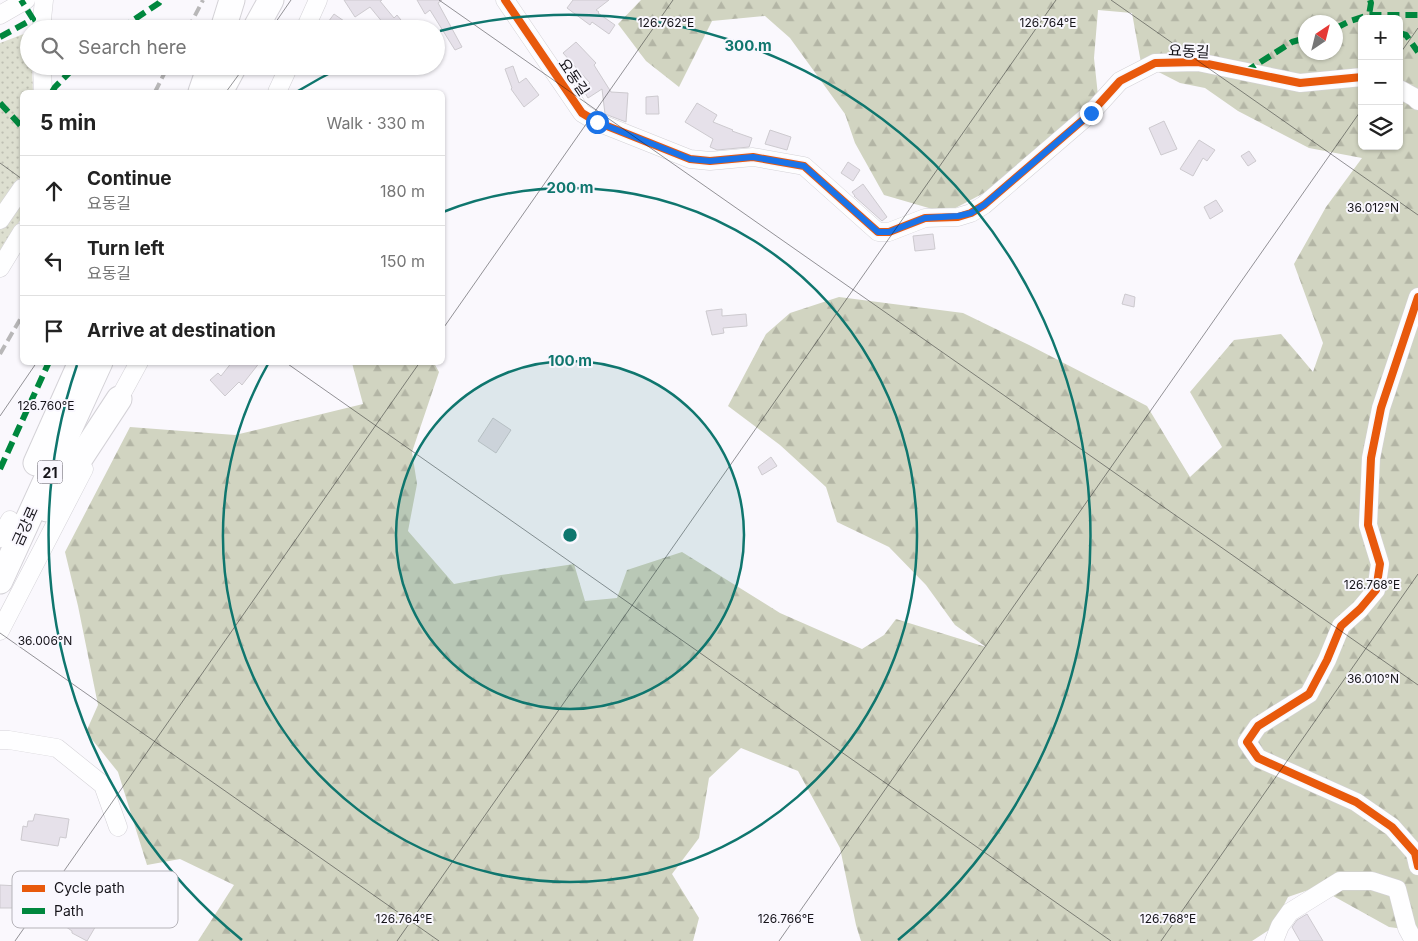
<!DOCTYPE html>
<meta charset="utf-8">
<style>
body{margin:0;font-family:Inter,"Noto Sans KR",sans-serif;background:#f6f6f6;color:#222}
.controls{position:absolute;right:15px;top:15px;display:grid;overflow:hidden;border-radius:8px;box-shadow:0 1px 4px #0004}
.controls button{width:45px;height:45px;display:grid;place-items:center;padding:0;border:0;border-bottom:1px solid #e0e0e0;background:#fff;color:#222;font:25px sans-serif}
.compass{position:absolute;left:1298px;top:15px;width:45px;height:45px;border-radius:50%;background:#fff;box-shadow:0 1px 4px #0004;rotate:35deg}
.stop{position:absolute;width:15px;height:15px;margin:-11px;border:4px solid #1a73e8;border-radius:50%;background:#fff}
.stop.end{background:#1a73e8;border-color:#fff;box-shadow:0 1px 5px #0008}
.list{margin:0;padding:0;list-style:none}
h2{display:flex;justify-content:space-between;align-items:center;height:65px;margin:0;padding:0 20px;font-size:21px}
h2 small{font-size:16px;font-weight:400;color:#767676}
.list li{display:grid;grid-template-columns:32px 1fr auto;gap:15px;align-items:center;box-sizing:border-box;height:70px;padding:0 20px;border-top:1px solid #e0e0e0}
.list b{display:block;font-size:19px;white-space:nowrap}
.list p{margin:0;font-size:16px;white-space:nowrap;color:#767676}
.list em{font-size:16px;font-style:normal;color:#767676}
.icon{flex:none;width:28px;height:28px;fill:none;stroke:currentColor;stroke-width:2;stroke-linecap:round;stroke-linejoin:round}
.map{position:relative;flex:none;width:1418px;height:941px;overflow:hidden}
.search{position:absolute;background:#fff;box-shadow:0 1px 4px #0004;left:20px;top:20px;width:425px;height:55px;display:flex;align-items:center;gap:12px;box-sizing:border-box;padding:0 18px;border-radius:28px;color:#767676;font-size:19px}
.panel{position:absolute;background:#fff;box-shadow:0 1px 4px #0004;left:20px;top:90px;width:425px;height:275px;border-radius:8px}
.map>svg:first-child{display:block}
</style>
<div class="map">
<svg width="1418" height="941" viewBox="0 0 1418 941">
<defs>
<pattern id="grass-dots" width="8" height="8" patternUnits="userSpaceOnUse" patternTransform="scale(1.25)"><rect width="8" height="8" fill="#dddfd0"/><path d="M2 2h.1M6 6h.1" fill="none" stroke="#bdbeb2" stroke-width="1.8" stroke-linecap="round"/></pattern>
<pattern id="forest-firs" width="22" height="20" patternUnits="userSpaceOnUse" patternTransform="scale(1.25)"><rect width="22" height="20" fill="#d1d4c1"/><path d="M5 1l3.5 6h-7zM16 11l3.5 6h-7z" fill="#b3b5a5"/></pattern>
</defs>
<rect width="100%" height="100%" fill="#faf8fd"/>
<path fill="url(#grass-dots)" d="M29,32V66H32L33,92H22V217L0,254V43Z"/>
<path fill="url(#forest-firs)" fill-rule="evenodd" d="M641,0H1418V931L1389,927L1317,887L1288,897L1272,928L1252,941H861L856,925L840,848L798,771L741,748L709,778L699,838L672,874L699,918L693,941H198L234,885L180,859L147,865L118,772L86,732L98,705L78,606L65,552L130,427L235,435L363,404L352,363H434L439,372L412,452L417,484L408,531L454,584L501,575L574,564L585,601L617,598L627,570L682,552L780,613L862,649L884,635L896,619L986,647L955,625L926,585L889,547L837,522L826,487L780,445L728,406L766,334L790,313L839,297L963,313L1029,345L1147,406L1190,477L1222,447L1190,392L1234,340L1281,334L1313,372L1323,343L1294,264L1326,207L1362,158L1309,148L1238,111L1205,88L1180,83L1141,63L1132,13L1098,10L1094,58L1099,105L1001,184L946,213L884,195L855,143L845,114L790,38L765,16L712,21L679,87L646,61L618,24ZM1362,19H1399V146H1362ZM1306,22H1336V52H1306Z"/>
<g fill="#e6e1ea" stroke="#cdcacf">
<path d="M344,0H382L380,1L394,18L397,15L408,29H388L370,7L355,17Z"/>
<path d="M417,0H442L438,3L462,47L455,50L430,10L425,14Z"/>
<path d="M573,0H609L596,10L599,12L598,13L615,25L609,34L592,22L590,25L567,8Z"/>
<path d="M334,14L344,21L339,29H323Z"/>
<path d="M576,42L596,63L594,65L611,92L628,93L626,122L605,114L602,89L588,98L582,88L590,83L563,53Z"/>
<path d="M513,66L519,83L526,78L539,95L524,107L511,89L512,88L505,69Z"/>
<path d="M658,96L659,114H646V97Z"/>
<path d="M697,103L717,115L713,122L733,130L732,131L752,138L749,147L717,150L710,147L713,139L685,122Z"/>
<path d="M1164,121L1177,149L1161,155L1149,128Z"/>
<path d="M770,130L791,137L787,150L765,144Z"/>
<path d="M1199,140L1215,150L1207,161L1203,158L1193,176L1180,169Z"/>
<path d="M1249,151L1256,161L1248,166L1241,156Z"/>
<path d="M848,162L860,170L853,181L841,173Z"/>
<path d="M863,184L887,217L882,221L854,196H855L852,192Z"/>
<path d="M1216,200L1223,211L1210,219L1204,207Z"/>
<path d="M933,234L935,249L915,251L913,236Z"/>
<path d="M1125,294L1135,297L1134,307L1122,304Z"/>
<path d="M722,309V316L746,314L747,326L723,328L724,333L712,335L706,311Z"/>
<path d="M232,362H260L242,385L239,382L225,396L210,380L218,373L221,376Z"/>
<path d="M493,418L511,430L496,453L478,441Z"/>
<path d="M771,457L777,466L762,475L758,467Z"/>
<path d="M35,814L69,819L66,838L60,837L58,846L21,840L23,826L27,827L28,821H33Z"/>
<path d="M0,885L19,886V908H0Z"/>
<path d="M57,896L76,909L75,911L97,924L87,941L72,933V931L46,913Z"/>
<path d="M1307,914L1323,941H1300L1292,927L1297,920Z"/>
</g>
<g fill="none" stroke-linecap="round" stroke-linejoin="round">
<g stroke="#d4d2d7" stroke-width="19">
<g id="minor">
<path d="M505,0L582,113L597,122L690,159L710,161L753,157L804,166L878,232H889L925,218L958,217L971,213L984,205L1091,113L1120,81L1155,63L1198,62L1300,83L1362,77"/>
<path d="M0,15L26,0"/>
<path d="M41,29L44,0"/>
<path d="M305,29L318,0"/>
<path d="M42,66L43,92"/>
<path d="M1399,89L1414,97L1418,101"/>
<path d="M277,92L289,66"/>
<path d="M0,220L22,188"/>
<path d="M0,268L22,232"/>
<path d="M1418,297L1381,408L1371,458L1368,525L1380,564L1376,590L1360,609L1341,626L1327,660L1309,694L1258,726L1247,742L1258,758L1356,802L1392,827L1415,853L1418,866"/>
<path d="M114,408L139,362"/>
<path d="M0,538L10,520"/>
<path d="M0,631L84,469"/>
<path d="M0,740H9L57,748L103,785L118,827"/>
<path d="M1274,941L1280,926L1290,912L1340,881H1372L1397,889L1407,928L1414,941"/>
</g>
</g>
<g stroke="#d4d2d7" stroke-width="27">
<g id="highway">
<path d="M223,29L232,0"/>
<path d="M255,29L271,0"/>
<path d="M201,92L210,66"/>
<path d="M220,92L234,66"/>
<path d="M36,463L81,362"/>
<path d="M47,509L119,399"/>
<path d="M0,581L100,362"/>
</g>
</g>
<use href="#minor" stroke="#fefeff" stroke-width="18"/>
<use href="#highway" stroke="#fefeff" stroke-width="25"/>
<g stroke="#b8b7b8" stroke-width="4" stroke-dasharray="10 5" stroke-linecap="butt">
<path d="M188,29L203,0"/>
<path d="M155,92L168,66"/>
<path d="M0,354L22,316"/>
</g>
<g stroke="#00873e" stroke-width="6" stroke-dasharray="12 6" stroke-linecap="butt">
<path d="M1370,0L1371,3L1369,15L1371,19"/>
<path d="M1336,28L1350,21L1369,15H1418"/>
<path d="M120,29L159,3L161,0"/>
<path d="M1399,33L1406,35L1418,52"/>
<path d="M0,37L33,19L21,0"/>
<path d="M1245,72L1292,42L1306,38"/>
<path d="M52,92L55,87L76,66"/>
<path d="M0,103L22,127"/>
<path d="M0,469L49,362"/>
</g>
<g stroke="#f9f7fe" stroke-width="11">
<g id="cycleway">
<path d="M505,0L582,113L597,122L690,159L710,161L753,157L804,166L878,232H889L925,218L958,217L971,213L984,205L1091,113L1120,81L1155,63L1198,62L1300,83L1362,77"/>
<path d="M1418,297L1381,408L1371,458L1368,525L1380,564L1376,590L1360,609L1341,626L1327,660L1309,694L1258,726L1247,742L1258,758L1356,802L1392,827L1415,853L1418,866"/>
</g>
</g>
<use href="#cycleway" stroke="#e8590c" stroke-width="8"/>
</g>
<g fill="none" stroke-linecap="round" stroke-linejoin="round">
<path stroke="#1a73e8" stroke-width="6" d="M597,122L690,159L710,161L753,157L804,166L878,232H889L925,218L958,216L971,213L984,205L1091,113"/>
</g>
<path fill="none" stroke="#151319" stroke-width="1" stroke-opacity="0.45" d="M439,0L1418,685M1111,0L1418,215M271,29L291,0M1399,55L1418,28M226,92L245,66M0,163L22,179M442,330L673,0M285,362L1111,941M0,416L37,362M0,633L439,941M15,941L420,362M397,941L1056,0M779,941L1362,109M1161,941L1418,574"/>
<circle cx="570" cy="535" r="174" fill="#0f766e" fill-opacity=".12"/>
<g fill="none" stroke="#0f766e" stroke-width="2.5">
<circle cx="570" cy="535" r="174"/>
<path d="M443 212A347 347 0 1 1 268 364"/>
<path d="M242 940A521 521 0 0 1 77 365M298 91A521 521 0 0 1 342 67M440 31A521 521 0 0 1 898 940"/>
</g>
<g text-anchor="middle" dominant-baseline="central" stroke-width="4" stroke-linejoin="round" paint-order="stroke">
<rect fill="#f9f7fe" stroke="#59575e" stroke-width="1" x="37.5" y="460.5" width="25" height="23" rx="4"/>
<g font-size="14" font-weight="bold" fill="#151319">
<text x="50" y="472">21</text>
</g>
<g font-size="15" fill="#151319" stroke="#f9f7fe">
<text transform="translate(1189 51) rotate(3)">요동길</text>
<text transform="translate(574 77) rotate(56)">요동길</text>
<text transform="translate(25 526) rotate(-66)">금강로</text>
</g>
</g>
<rect x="12" y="871" width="166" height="57" rx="8" fill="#f9f7fe" stroke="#b5b3b9" stroke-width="1"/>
<rect x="22" y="885" width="23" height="7" fill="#e8590c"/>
<rect x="22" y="908" width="23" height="6" fill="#00873e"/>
<g font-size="14" fill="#151319">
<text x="54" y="893">Cycle path</text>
<text x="54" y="916">Path</text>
</g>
<g font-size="12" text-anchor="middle" fill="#151319" stroke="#f9f7fe" stroke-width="4" stroke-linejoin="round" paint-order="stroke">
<text x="666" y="27">126.762°E</text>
<text x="1048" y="27">126.764°E</text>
<text x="1373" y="212">36.012°N</text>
<text x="46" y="410">126.760°E</text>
<text x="1372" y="589">126.768°E</text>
<text x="45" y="645">36.006°N</text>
<text x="1373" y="683">36.010°N</text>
<text x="404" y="923">126.764°E</text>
<text x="786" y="923">126.766°E</text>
<text x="1168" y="923">126.768°E</text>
</g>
<circle cx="570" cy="535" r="8" fill="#0f766e" stroke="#f9f7fe" stroke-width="2.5"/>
<g font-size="15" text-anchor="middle" font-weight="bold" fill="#0f766e" stroke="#f9f7fe" stroke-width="4" stroke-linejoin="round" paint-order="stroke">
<text x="748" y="51">300 m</text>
<text x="570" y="193">200 m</text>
<text x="570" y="366">100 m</text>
</g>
</svg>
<div class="controls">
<button>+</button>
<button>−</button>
<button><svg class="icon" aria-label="layers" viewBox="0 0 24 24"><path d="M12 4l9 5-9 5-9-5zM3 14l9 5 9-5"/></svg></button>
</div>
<svg class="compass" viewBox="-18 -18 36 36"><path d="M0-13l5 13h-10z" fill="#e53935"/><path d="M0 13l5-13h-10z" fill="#767676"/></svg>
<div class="stop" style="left:597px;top:122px"></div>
<div class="stop end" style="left:1091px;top:113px"></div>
<div class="search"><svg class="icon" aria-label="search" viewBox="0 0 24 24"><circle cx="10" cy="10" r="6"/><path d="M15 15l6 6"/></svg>Search here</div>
<section class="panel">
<h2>5 min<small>Walk · 330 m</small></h2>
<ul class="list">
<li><svg class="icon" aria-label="ahead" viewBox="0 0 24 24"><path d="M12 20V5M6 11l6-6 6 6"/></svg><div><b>Continue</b><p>요동길</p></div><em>180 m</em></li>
<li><svg class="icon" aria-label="left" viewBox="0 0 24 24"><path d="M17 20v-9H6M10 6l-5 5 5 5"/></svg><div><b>Turn left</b><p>요동길</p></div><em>150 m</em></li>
<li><svg class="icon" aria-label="arrive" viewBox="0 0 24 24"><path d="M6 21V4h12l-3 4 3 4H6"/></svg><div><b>Arrive at destination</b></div></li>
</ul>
</section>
</div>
